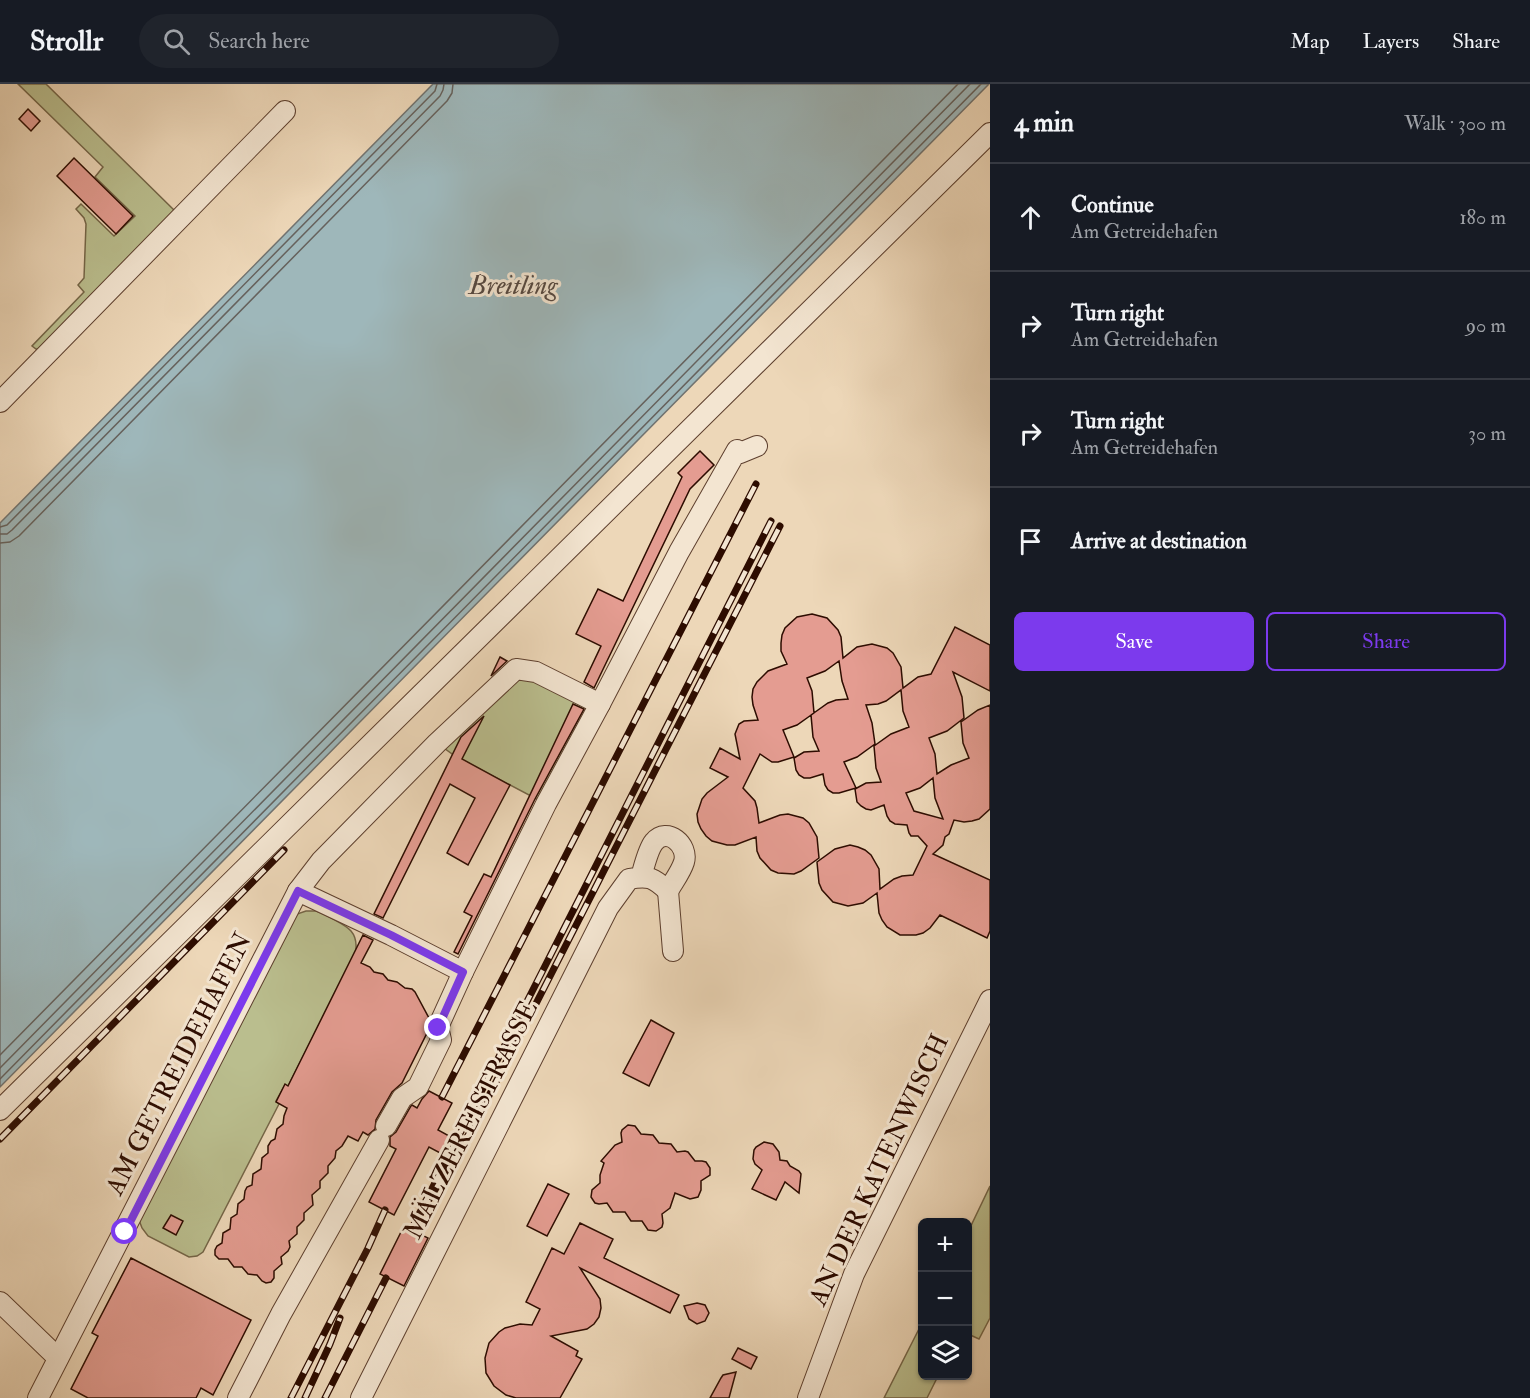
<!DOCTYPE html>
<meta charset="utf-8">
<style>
body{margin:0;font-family:"IM FELL Double Pica",serif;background:#20242c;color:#f1f3f6}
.controls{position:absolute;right:18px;bottom:18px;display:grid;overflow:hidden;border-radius:9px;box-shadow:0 2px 4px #0004}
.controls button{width:54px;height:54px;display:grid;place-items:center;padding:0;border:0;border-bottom:2px solid #363941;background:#171b24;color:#f1f3f6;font:30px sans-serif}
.stop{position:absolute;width:18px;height:18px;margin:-14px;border:4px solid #7c3aed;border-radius:50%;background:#fff}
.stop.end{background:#7c3aed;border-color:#fff;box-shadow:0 2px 6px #0008}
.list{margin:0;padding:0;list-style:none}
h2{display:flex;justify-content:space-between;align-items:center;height:78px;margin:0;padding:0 24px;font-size:26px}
h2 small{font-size:20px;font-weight:400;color:#9ea1a6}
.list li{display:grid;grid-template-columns:39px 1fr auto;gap:18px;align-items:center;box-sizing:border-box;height:108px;padding:0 24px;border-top:2px solid #363941}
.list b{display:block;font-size:22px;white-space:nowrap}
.list p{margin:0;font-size:20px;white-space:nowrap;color:#9ea1a6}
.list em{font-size:20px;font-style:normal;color:#9ea1a6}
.actions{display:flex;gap:12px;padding:18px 24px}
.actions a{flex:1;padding:14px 0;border:2px solid #7c3aed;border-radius:9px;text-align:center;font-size:21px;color:#7c3aed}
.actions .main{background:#7c3aed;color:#fff}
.icon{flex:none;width:33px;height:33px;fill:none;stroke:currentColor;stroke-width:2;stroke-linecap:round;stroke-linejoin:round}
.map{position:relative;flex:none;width:990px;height:1314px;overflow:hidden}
header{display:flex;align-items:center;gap:36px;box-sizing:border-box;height:84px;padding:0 30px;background:#171b24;border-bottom:2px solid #363941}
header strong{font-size:28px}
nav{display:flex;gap:33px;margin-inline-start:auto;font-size:21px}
.search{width:420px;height:54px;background:#20242c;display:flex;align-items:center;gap:15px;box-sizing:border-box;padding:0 21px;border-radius:33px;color:#9ea1a6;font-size:22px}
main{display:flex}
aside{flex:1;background:#171b24}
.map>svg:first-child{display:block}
</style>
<header>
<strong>Strollr</strong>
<div class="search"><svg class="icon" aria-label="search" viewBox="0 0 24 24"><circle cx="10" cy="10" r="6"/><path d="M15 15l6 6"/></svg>Search here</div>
<nav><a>Map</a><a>Layers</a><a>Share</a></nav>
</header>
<main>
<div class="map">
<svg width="990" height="1314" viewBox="0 0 990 1314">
<rect width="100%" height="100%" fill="#edd7b8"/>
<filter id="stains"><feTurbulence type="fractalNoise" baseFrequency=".00333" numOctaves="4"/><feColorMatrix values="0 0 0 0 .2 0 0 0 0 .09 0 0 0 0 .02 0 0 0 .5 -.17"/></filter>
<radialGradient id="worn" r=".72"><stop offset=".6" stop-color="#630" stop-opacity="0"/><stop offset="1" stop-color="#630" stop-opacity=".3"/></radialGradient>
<g fill="#babe8e" stroke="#746547" stroke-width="1.5">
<path d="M18,0H46L176,128L41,266L36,265L32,262L84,208L78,201L84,194L86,140L84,134L76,125L81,120L114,152L135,132L95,93L103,83Z"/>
<path d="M516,585L600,620L546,720L455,672L437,659Z"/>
<path d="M306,827C308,827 314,827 316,827C324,830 346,841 351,847C357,854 357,862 355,871L288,1002L285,1001L276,1017L279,1020L203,1168L197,1172L189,1173L148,1152L142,1144L139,1136L297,830Z"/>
<path d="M990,1102V1234L979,1255L968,1250V1148Z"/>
<path d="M922,1239V1292H938L927,1314H884Z"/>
</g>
<path fill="#9eb7ba" stroke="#717370" stroke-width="1.5" d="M433,0H989L0,1003V439Z"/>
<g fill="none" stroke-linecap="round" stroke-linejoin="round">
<g stroke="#66625d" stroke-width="1.5">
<path d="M0,443L7,441L435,7L437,0"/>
<path d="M0,450H7L12,446L440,12L443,6L444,0"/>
<path d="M0,459L10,458L19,452L447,17L452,9L453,0"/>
<path d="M0,971L958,0"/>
<path d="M0,984L970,0"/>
<path d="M0,995L981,0"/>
</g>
</g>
<g fill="#e49c91" stroke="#2d0c00" stroke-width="1.5" fill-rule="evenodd">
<path d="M28,25L40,37L31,47L19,35Z"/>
<path d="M74,74L133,132L116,150L57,92Z"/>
<path d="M700,367L714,381L690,405L594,604L584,598L601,562L576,550L598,505L623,517L682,393L678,389Z"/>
<path d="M812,530L827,534L838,546L841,553L843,574L857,563L872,560L887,564L893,569L901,583L903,604L918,593L931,590L955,543L990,561V607L953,588L962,613L964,634L947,647L929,654L935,670L937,690L951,681L969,674L963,659L961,638L978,626L990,621V725L979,735L972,737L964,738L954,736L949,750L945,753L943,761L933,770L990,796V847L987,854L940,831L930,844L923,849L916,851H900L887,843L882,836L879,829L877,809L863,819L848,822L833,818L822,806L819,799L817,778L835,765L850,761L858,763L865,766L871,771L879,785L880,805L894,795L902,792L913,791L927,762L918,752H911L909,749L907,741L895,740L890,737L887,732L884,721L871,726L866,725L861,722L857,718L855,705L866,699L881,698L876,684L874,662L891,650L909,643L903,627L901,606L886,617L878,620L866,621L872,639L875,660L857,673L844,678L856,704L839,709H833L828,706L825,701L823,690L810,694H804L799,691L796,686L794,674L804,668L819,667L813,653L811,631L828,619L836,616L848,615L842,597L839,577L825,587L807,594L812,607L814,629L797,641L783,646L794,673L778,678H772L760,670L743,704L755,717L757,724L759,739L780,731L788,730L803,734L809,739L817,753L819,774L801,787L794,790L778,789L771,786L760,774L757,767L756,753L735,761H727L712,757L706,752L701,745L698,738L697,730L702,715L707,709L728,693L710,684L720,664L740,675L735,650L739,640L744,637L758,636L753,621L752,613L753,605L757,598L768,587L787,580L781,567V559L782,551L785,544L797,533ZM933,694L935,714L943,735L914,727L906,709L920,704Z"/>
<path d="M500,573L507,577L491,592Z"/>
<path d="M573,620L584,625L535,715L458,870L454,868L472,832L464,828L484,790L491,793Z"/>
<path d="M484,632L462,675L510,701L468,781L447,769L475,714L450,700L383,834L374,830L461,653Z"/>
<path d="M363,851L373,856L361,879L370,883L374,888L383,890L388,896L397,898L405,904L412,905L415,908L429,934L427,939V949L402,999L392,1008L376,1036L375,1045L368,1051L363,1048L358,1057L348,1052L342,1062L336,1067L335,1074L328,1082V1089L320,1097V1104L312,1111L313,1121L304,1129V1136L297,1143V1150L289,1157L290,1163L288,1167L281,1173L282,1180L274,1187V1194L271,1198L266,1199L262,1197L257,1191L248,1190L242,1183H234L228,1175H219L215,1171V1166L217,1162L222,1159L223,1149L230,1145L231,1134L237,1130L238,1120L244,1115L245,1107L247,1103L252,1101L253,1090L261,1085L262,1074L268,1069V1062L271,1057L275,1055L277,1045L283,1040L284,1032L287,1024L276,1018L285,1000L288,1002Z"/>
<path d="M651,936L674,949L649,1002L623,989Z"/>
<path d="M429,1007L452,1019L438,1046L451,1053L442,1070L429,1063L394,1131L369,1118L396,1065L390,1062V1053L396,1048L411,1022L412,1021L417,1024L422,1015Z"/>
<path d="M628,1041L635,1042L641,1050L653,1051L659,1059L671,1060L677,1068L685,1067L688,1068L695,1077H702L706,1078L710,1084V1091L701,1097V1106L698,1113L690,1115L675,1109L670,1124L662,1130L663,1139L662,1143L656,1147L648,1146L642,1137H631L625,1128H613L607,1119L599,1120L595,1119L591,1113L592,1106L600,1099V1091L604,1079L601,1077L615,1061L622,1058L621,1049L622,1046Z"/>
<path d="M764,1058L773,1060L779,1068L780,1076L787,1077L790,1082L799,1087L801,1090L799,1109L785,1098L776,1116L752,1105L762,1086L755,1080L753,1075L754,1066L756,1063Z"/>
<path d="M548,1100L569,1110L547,1152L527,1142Z"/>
<path d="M171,1131L183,1137L176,1151L163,1144Z"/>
<path d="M580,1139L613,1155L604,1174L679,1211L670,1229L580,1184L600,1215L601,1224L599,1233L594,1240L587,1245L551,1252L578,1267L576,1272L582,1275L560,1314H516L506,1311L494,1302L486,1289L485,1274L489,1259L499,1248L505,1244L520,1240L532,1241L540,1225L526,1218L552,1164L564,1170Z"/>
<path d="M404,1142L428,1154L404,1202L380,1190Z"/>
<path d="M131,1174L251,1236L213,1311L201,1304L196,1314H88L71,1305L98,1252L92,1249Z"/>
<path d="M697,1219L705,1221L709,1229L705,1237L697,1240L689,1235L684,1222Z"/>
<path d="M738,1264L757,1273L751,1285L732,1275Z"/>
<path d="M736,1288L729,1314H710L721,1294L723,1291Z"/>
</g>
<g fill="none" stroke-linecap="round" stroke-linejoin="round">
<g stroke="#5d3f2e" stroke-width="22">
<g id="minor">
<path d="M0,318L285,27"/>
<path d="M298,807L391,851L463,888L546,720L600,620L679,468L737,366L740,369L757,362"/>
<path d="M668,807L673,867"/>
<path d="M0,1026L990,49"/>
<path d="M386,1042L402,1014L418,1003L441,956L438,943L463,888"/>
<path d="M0,1218L58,1274"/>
<path d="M38,1314L298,807L321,777L437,659L516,585L536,588L600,620"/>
<path d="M238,1314L281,1230L379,1056"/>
<path d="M361,1314L608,824L629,795C649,791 654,794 668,807C673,798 681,788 684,778C689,761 667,742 654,758C648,765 644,783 641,793"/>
<path d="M808,1314L854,1190L990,916"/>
</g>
</g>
<use href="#minor" stroke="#f3e5d1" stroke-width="20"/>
<g stroke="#2d0c00" stroke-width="7">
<g id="rail">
<path d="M771,437L412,1144L473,1043L780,442"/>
<path d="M442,1013L756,400"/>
<path d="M0,1055L284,766"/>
<path d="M291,1314L368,1164L385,1126"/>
<path d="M305,1314L330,1260L340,1234"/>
<path d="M325,1314L386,1194"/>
</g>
</g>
<use href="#rail" stroke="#f3e5d1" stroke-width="4.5" stroke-dasharray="14" stroke-linecap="butt"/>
</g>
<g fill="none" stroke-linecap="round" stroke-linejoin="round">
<path stroke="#7c3aed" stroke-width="8" d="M125,1148L298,807L391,851L463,888L438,944"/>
</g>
<g text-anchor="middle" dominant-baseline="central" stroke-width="6" stroke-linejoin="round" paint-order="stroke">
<g font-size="26" fill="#2d0c00" stroke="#f3e5d1">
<text transform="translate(179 980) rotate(-63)">AM GETREIDEHAFEN</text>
<text transform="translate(471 1036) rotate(-63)">MÄLZEREISTRASSE</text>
<text transform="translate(879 1086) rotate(-65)">AN DER KATENWISCH</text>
</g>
<g font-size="27" font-style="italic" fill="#554841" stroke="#f3e5d1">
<text x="513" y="201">Breitling</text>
</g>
</g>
<rect width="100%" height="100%" filter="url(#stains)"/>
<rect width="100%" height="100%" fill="url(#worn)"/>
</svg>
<div class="controls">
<button>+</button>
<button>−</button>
<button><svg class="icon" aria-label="layers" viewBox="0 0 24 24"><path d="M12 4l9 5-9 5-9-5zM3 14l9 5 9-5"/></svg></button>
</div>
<div class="stop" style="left:125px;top:1148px"></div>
<div class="stop end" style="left:438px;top:944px"></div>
</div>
<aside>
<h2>4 min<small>Walk · 300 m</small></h2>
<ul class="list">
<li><svg class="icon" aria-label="ahead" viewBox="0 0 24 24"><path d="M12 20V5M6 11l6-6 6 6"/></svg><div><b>Continue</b><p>Am Getreidehafen</p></div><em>180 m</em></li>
<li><svg class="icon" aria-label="right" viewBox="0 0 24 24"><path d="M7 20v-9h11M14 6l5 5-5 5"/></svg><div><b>Turn right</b><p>Am Getreidehafen</p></div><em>90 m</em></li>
<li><svg class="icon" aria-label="right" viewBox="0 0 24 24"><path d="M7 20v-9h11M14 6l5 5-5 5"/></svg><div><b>Turn right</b><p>Am Getreidehafen</p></div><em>30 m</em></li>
<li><svg class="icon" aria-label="arrive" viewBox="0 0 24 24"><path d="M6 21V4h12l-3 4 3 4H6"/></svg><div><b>Arrive at destination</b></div></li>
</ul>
<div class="actions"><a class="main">Save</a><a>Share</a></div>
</aside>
</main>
